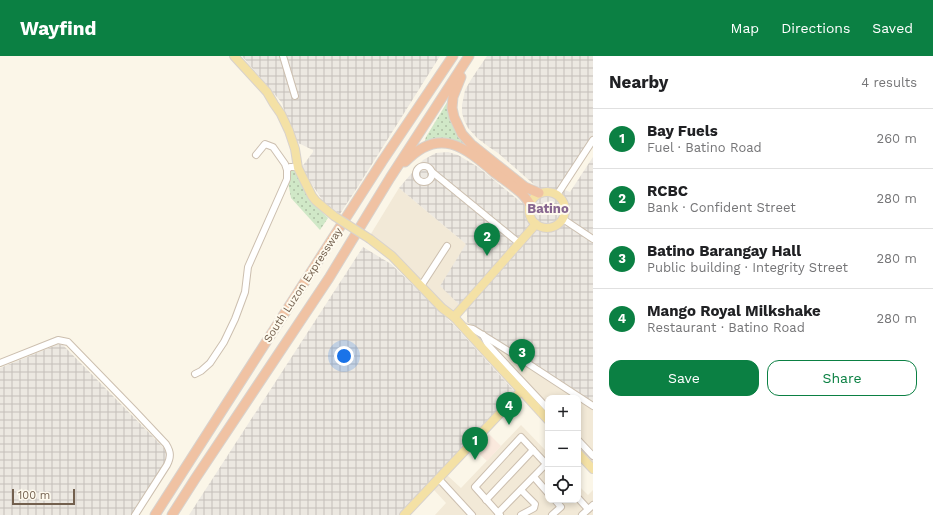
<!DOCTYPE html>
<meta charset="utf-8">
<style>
body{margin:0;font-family:"Work Sans",sans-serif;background:#f6f6f6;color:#202124}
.controls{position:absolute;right:12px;bottom:12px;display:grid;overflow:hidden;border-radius:8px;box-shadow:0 2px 6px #0003}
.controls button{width:36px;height:36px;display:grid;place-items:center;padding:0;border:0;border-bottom:1px solid #e0e0e0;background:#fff;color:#202124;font:20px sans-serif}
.scale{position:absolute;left:12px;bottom:10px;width:63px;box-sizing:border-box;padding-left:4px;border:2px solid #73604e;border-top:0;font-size:11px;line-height:14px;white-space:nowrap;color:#73604e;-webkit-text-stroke:3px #fefaee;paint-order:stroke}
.you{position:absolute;left:344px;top:300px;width:14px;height:14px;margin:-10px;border:3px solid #fff;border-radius:50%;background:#1a73e8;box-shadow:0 0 0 6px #1a73e833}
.badge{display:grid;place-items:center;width:26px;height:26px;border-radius:50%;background:#0b8043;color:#fff;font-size:13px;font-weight:700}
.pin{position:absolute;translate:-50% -33px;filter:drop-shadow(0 1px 2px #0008)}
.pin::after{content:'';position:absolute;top:21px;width:14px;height:12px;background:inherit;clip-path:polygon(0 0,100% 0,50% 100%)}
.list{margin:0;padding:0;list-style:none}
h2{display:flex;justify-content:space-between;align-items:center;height:52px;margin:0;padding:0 16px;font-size:17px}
h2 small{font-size:13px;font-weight:400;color:#757577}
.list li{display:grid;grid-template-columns:26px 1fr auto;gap:12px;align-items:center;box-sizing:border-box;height:60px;padding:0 16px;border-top:1px solid #e0e0e0}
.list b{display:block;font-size:15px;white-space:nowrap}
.list p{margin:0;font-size:13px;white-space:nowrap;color:#757577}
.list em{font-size:13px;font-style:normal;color:#757577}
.actions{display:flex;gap:8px;padding:12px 16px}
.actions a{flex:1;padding:9px 0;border:1px solid #0b8043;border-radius:12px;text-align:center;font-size:14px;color:#0b8043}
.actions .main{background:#0b8043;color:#fff}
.icon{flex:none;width:22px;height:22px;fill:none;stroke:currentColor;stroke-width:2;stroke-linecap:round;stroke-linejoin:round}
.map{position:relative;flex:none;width:593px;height:459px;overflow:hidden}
header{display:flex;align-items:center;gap:24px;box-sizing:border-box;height:56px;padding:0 20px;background:#0b8043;color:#fff}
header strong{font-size:19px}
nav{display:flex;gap:22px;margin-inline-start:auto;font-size:14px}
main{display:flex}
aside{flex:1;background:#fff}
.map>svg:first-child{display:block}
</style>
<header>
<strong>Wayfind</strong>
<nav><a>Map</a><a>Directions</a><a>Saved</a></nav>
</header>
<main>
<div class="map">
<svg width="593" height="459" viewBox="0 0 593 459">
<defs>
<pattern id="industrial-grid" width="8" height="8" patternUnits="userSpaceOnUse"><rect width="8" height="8" fill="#ece8e1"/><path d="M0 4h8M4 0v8" fill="none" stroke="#c4bfb9"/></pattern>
<pattern id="grass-dots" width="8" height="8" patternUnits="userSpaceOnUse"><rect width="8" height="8" fill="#d0e8c7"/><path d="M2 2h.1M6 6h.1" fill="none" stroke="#adbfa4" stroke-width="1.8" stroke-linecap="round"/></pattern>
</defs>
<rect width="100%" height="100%" fill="#fbf6e8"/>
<g fill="#f2e9d7">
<path d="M399,132L466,188L461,250L452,258L369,181Z"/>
<path d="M467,266L593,348V406L578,390V342H548V358L463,269Z"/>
<path d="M521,369L548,397V444H578V429L588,439L593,434V459H435L446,447L434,434L447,419L461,432Z"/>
</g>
<path fill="#fae9dd" d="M489,378L501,390L487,405L475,394Z"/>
<g fill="url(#industrial-grid)">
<path d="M242,0H440L357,132L340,158L334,154L323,145L301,112L313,96V94L296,86L289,70L282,47Z"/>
<path d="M487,0H593V83L560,132L570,136L593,101V348L467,266V256L440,230L466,188L399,132L423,104L436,97L448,96L458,99L478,111L522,147L538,132L498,97L489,91L477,82L468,72L464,64L462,57V49L465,34L472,22Z"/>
<path d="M363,191L391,208L456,271L516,337L399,459H189Z"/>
<path d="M59,288L63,289L165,393L167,398V402L164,410L133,459H0V312Z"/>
</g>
<g fill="url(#grass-dots)">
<path d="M449,43L467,91C453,80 440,82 424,87L426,81Z"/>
<path d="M285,110H298L312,146L328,162L320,174L291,142Z"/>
</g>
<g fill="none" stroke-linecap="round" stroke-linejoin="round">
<g stroke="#ccbfaf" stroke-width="8">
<g id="minor">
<path d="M283,0L295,40"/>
<path d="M256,99L265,88L273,91L285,108L287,114"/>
<circle cx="424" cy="118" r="8"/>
<path d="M431,115L519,187"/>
<path d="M557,139L593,84"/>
<path d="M563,163L593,183"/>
<path d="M421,230L447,190"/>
<path d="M463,271L473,273L518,301L593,350"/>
<path d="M483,279L488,289L548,353"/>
<path d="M0,307L58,284L68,286L134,354L166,388C171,396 171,401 167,409L135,459"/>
<path d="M195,318L201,315L210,307L224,286L235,263L245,236L248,211L287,123V114L290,111H295L298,112"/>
<path d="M578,384L593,400"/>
<path d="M534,421L548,437"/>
<path d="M438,422L472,459"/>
<path d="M521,434L535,448L534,452L521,459"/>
<path d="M578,442L588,453"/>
<path d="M486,444L533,394"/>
<path d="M498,457L546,408"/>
<path d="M500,459L475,431L521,381L548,410"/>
<path d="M552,459L561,451L555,444"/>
<path d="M582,459L593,449"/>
</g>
</g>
<g stroke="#d8d2cd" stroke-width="10">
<g id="major">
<path d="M234,0L267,36L274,48L281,58L289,75L295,93L298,112L312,140L316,145L334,160"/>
<circle cx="547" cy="154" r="18"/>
<path d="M370,183L392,200L442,252L454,261L548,364"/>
<path d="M454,261L486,225L536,168"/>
<path d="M578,397L593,413"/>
<path d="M404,459L521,335"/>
</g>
</g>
<g stroke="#d8d2cd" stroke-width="11">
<g id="highway">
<path d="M461,21L453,41L452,52L454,61L462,78L471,88L496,108L525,131L539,137"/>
<path d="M405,106C439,70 465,91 495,117C503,123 512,129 520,136C524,139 527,144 530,148"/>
<path d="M155,459L383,104L453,0"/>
<path d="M172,459L195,423L329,222L390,122L469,0"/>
</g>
</g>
<use href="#minor" stroke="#fff" stroke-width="6"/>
<use href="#major" stroke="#f4e1a5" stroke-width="8"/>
<use href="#highway" stroke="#f0c2a3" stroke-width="9"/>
<g stroke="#d8d2cd" stroke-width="10" stroke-linecap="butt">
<path id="major-bridge" d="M334,160L370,183"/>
</g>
<use href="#major-bridge" stroke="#f4e1a5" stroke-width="8"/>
</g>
<g text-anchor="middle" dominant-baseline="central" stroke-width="4" stroke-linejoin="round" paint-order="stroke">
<g font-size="11" fill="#73604e" stroke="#fefaee">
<text transform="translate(303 229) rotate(-57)">South Luzon Expressway</text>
</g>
<g font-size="13" font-weight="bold" fill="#87668f" stroke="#fefaee">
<text x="548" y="152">Batino</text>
</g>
</g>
</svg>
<div class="controls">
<button>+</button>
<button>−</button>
<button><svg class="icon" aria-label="locate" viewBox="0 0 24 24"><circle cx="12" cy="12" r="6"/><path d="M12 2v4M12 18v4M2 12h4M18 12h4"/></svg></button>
</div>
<div class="scale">100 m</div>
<div class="you"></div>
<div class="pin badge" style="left:475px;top:404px">1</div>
<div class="pin badge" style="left:487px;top:200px">2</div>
<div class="pin badge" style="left:522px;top:316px">3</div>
<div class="pin badge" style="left:509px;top:369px">4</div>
</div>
<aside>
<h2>Nearby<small>4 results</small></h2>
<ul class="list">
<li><span class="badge">1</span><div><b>Bay Fuels</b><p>Fuel · Batino Road</p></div><em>260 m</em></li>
<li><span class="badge">2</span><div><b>RCBC</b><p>Bank · Confident Street</p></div><em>280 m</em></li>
<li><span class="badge">3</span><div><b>Batino Barangay Hall</b><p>Public building · Integrity Street</p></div><em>280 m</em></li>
<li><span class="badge">4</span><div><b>Mango Royal Milkshake</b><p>Restaurant · Batino Road</p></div><em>280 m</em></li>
</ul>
<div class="actions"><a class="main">Save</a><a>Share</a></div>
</aside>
</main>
